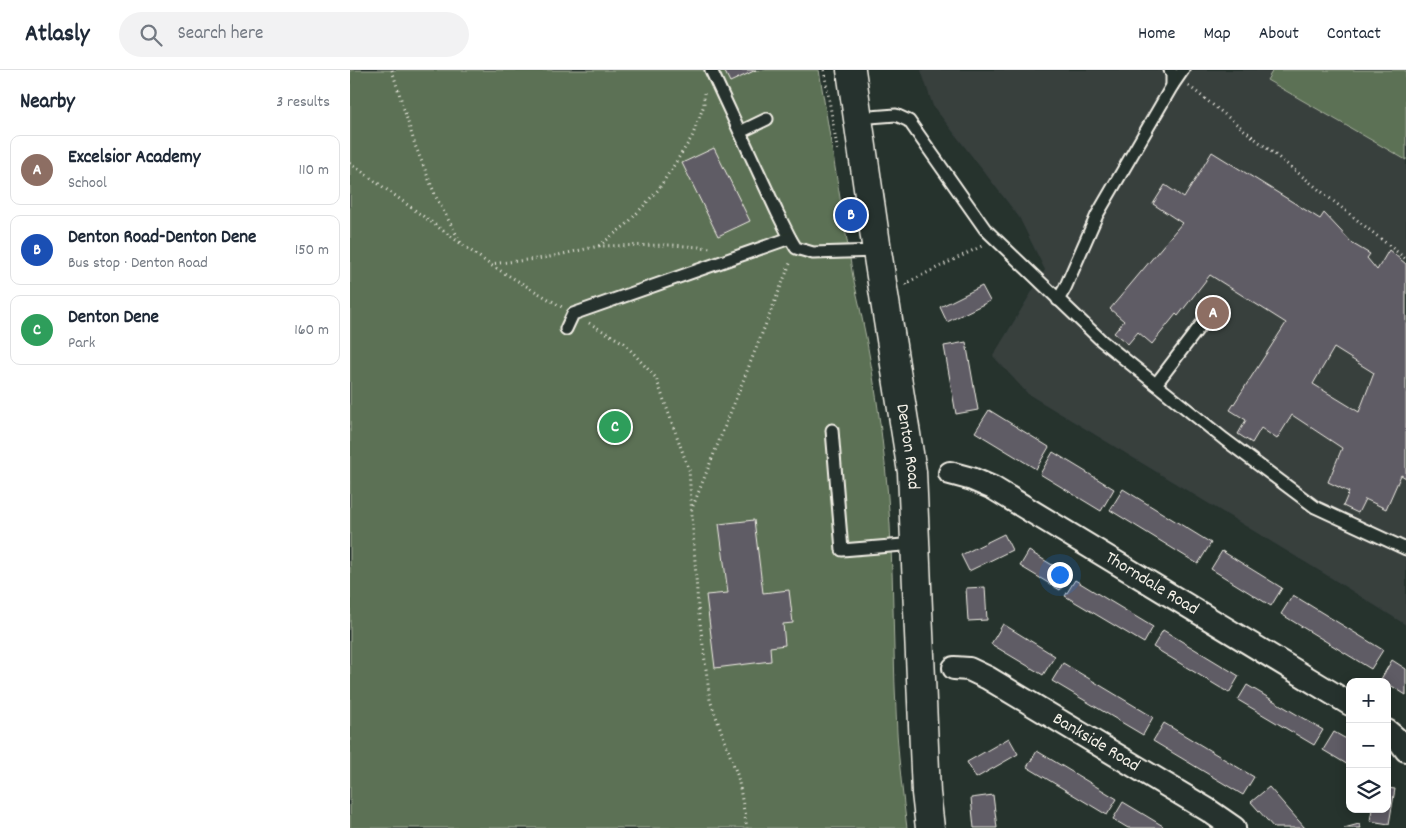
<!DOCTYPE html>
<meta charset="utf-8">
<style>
body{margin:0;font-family:Dekko,sans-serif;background:#f2f2f3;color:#1f2937}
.controls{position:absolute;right:15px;bottom:15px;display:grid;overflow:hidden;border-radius:10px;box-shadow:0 2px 12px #0003}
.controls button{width:45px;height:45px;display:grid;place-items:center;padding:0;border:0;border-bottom:1px solid #e0e1e3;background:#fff;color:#1f2937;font:25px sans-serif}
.you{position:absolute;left:709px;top:504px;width:18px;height:18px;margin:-12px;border:4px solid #fff;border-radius:50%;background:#1a73e8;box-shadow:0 0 0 8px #1a73e833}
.badge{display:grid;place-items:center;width:32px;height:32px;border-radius:50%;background:#845c67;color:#fff;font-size:16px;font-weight:700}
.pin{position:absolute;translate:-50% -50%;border:2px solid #fff;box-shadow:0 1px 5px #0006}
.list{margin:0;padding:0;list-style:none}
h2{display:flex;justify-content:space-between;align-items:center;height:65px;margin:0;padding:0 20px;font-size:21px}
h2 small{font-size:16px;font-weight:400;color:#747a83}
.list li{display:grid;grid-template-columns:32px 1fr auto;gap:15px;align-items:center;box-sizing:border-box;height:70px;margin:0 10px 10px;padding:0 10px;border:1px solid #e0e1e3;border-radius:10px}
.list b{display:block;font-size:19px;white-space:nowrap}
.list p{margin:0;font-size:16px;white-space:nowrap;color:#747a83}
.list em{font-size:16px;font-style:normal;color:#747a83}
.icon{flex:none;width:28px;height:28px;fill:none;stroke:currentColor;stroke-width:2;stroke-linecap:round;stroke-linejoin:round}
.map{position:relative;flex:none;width:1056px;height:758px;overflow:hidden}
header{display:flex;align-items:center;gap:30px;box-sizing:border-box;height:70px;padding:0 25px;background:#fff;border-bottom:1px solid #e0e1e3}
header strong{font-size:24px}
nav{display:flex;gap:28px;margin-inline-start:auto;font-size:18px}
.search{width:350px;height:45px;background:#f2f2f3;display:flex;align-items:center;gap:12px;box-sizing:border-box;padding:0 18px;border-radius:28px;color:#747a83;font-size:19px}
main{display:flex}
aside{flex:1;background:#fff}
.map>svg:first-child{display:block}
</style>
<header>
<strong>Atlasly</strong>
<div class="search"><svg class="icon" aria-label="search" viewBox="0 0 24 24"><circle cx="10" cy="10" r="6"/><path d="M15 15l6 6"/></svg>Search here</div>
<nav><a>Home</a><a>Map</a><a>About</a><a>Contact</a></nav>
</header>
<main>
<aside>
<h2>Nearby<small>3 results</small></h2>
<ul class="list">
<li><span class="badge" style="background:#8d6e63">A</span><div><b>Excelsior Academy</b><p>School</p></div><em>110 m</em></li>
<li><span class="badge" style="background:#1a4fb4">B</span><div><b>Denton Road-Denton Dene</b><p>Bus stop · Denton Road</p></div><em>150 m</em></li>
<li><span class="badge" style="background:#2e9e5b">C</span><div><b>Denton Dene</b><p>Park</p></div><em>160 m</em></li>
</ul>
</aside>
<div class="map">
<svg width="1056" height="758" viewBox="0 0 1056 758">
<rect width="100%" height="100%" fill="#26332d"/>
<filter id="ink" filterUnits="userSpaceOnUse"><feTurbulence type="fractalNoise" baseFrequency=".02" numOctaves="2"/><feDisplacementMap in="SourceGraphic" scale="10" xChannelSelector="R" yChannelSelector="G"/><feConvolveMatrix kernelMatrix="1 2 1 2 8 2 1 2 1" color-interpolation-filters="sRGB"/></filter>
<g filter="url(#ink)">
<path fill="#373f3e" d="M571,0H1056V555L978,506L678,324L643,286L695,200L669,147L583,36Z"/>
<g fill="#5b7155" stroke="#a8b19e">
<path d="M0,0H469L503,207C522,287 535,372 540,455C544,524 543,594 547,663C549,695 553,727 557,758H0Z"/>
<path d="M923,0H1056V90L917,10Z"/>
</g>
<g fill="#5f5b65" stroke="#f4f1e8" fill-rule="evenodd">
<path d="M374,0H406L380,12Z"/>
<path d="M364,78L400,151L368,166L332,93Z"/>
<path d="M862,82L970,149L974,143L1003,174L1020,184L1017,188L1027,200L1039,180L1056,194V408L1051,405L1036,439L1015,429L1008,443L993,436L999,422L978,412L992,378L942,345L927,369L911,358L902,373L888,364L896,350L880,340L936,253L860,205L828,246L826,244L802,274L788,262L778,274L764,263L774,251L760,239L832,153L803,134L815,115L834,128ZM984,278L1024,303L1009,342L963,314Z"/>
<path d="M632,216L640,231L597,252L590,237Z"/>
<path d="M616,272L628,340L606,344L594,276Z"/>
<path d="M639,340L699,377L686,399L625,362Z"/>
<path d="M703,382L764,419L751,441L690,404Z"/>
<path d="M773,419L861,473L848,494L760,440Z"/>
<path d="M404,450L413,523L439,520L443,553L433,554L435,575L420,577L421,591L365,598L356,525L378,523L369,454Z"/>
<path d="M654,464L662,480L619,501L611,485Z"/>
<path d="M679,481L719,505L710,520L670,496Z"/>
<path d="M872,481L932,518L921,536L861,499Z"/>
<path d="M725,510L803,557L794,573L715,526Z"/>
<path d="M635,517L637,550L618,551L616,518Z"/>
<path d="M943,525L1033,580L1021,599L931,544Z"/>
<path d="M653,554L705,586L693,605L641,574Z"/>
<path d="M813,560L889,606L879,623L803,577Z"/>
<path d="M1042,590L1056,599V625L1037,613V612L1031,609Z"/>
<path d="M713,593L803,647L793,665L702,611Z"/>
<path d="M897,615L973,660L964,675L888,630Z"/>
<path d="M814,653L904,707L893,725L803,671Z"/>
<path d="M984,662L1000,671V696L973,680Z"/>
<path d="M659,668L668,684L626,708L617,692Z"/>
<path d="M687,681L767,729L757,745L677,697Z"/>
<path d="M919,717L955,758H924L901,732Z"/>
<path d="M1037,718L1045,719L1039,754L1020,751L1022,739H1037Z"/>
<path d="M643,725L647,758H624L621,728Z"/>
<path d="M773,732L813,756L812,758H778L763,749Z"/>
<path d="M1009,754L1011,758H994Z"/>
</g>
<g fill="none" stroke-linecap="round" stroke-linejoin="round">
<g stroke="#f4f1e8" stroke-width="15">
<g id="lane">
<path d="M361,0L427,142L440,168L446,178L463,183L527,181"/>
<path d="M822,16L833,0"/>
<path d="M507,48L546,45L559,51L635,159L752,271L874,369L965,437L1056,479"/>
<path d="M390,62L417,49"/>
<path d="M708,230L715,218L747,145L822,16V4L820,0"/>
<path d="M216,259L223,244L440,168"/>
<path d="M806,314L860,243"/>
<path d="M482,360L492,480L565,474"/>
</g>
</g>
<g stroke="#f4f1e8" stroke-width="26">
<g id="street">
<path id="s1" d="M600,403L622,409L643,418L1000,634"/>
<path id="s2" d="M604,598L619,599L638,608L858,740L884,758"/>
<path d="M1037,661L1050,672L1056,680"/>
</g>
</g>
<g stroke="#f4f1e8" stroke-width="31">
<g id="primary">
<path id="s3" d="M501,0L527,181L562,402L576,723L580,758"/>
</g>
</g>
<g stroke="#f4f1e8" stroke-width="3" stroke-dasharray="1 4" stroke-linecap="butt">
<path d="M42,0L65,75L86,127L111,173"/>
<path d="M474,0L488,83"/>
<path d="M839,16L1056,189"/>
<path d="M0,93L139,194L212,237"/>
<path d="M249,176L277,154L308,120L342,67L354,35V23"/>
<path d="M140,194L195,188L249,176L322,175L362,178"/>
<path d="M557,215L556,213L632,176"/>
<path d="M239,253L274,273L306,308L339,400L348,537L360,630L388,707L397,758"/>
<path d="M343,436L441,191"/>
</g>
<use href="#lane" stroke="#26332d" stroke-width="11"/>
<use href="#street" stroke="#26332d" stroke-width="22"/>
<use href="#primary" stroke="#26332d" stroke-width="28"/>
</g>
</g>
<g text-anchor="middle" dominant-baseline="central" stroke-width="4" stroke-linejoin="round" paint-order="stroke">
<g font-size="18" fill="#f4f1e8" stroke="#26332d">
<text stroke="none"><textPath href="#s3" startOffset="381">Denton Road</textPath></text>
<text stroke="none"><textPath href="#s1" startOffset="231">Thorndale Road</textPath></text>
<text stroke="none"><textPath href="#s2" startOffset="162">Bankside Road</textPath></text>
</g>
</g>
</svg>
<div class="controls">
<button>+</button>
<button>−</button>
<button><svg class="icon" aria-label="layers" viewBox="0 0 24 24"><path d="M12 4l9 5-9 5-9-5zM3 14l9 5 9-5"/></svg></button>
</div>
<div class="you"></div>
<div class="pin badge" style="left:863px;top:243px;background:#8d6e63">A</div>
<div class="pin badge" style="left:501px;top:145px;background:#1a4fb4">B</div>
<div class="pin badge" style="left:265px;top:357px;background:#2e9e5b">C</div>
</div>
</main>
